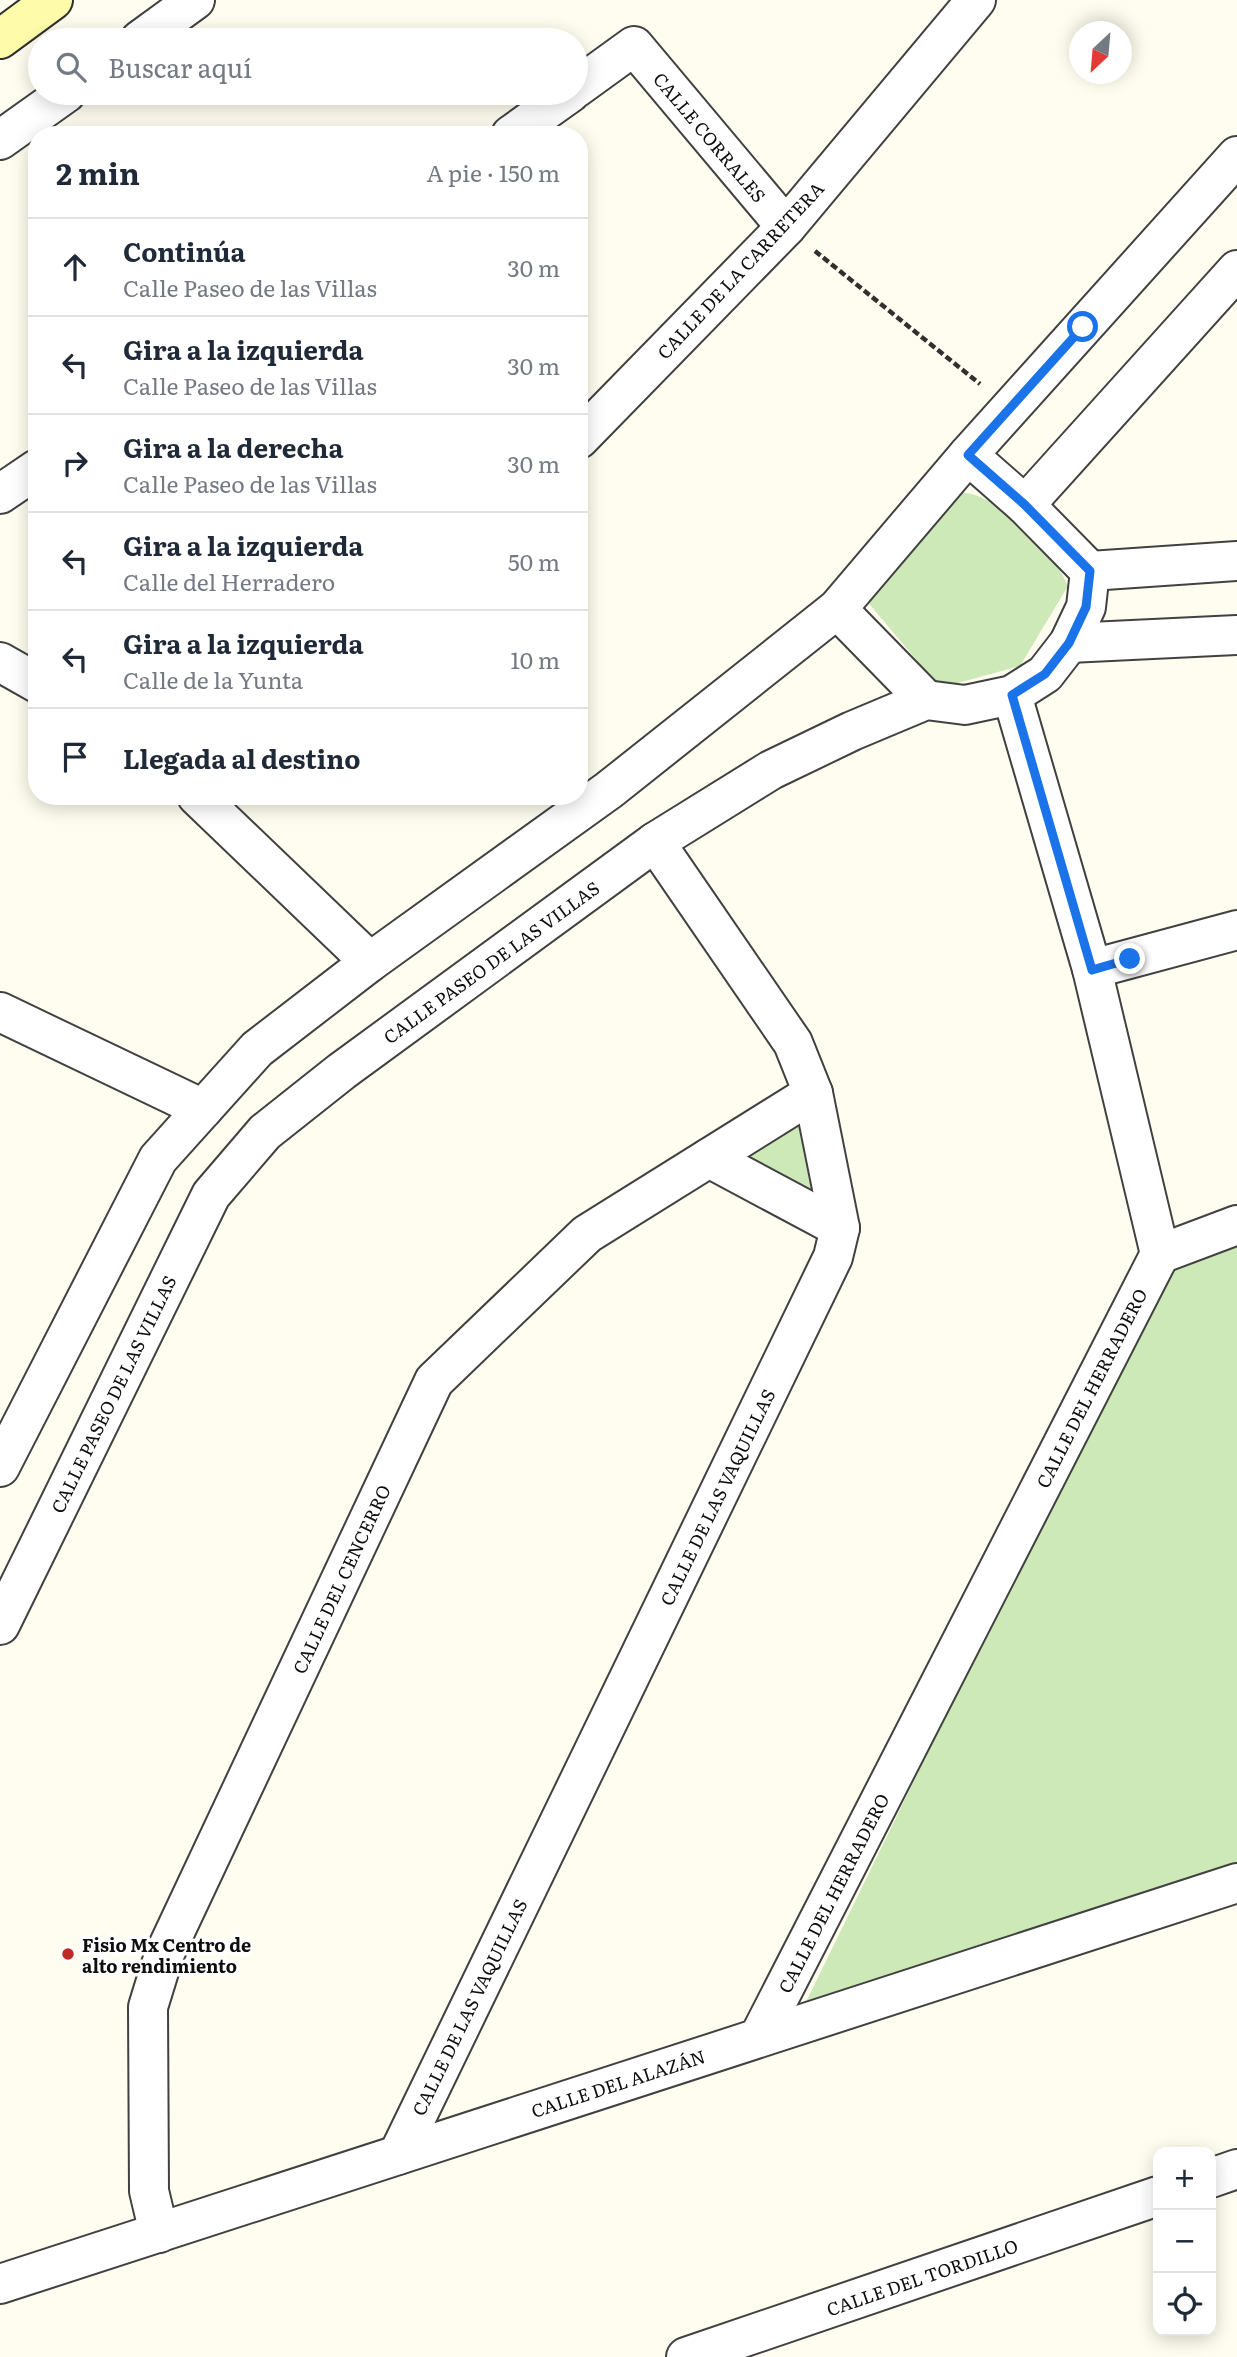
<!DOCTYPE html>
<html lang="es">
<meta charset="utf-8">
<style>
body{margin:0;font-family:Literata,serif;background:#f6f6f7;color:#1f2937}
.controls{position:absolute;right:21px;bottom:21px;display:grid;overflow:hidden;border-radius:14px;box-shadow:0 4px 18px #0003}
.controls button{width:63px;height:63px;display:grid;place-items:center;padding:0;border:0;border-bottom:2px solid #e0e1e3;background:#fff;color:#1f2937;font:35px sans-serif}
.compass{position:absolute;left:1069px;top:21px;width:63px;height:63px;border-radius:50%;background:#fff;box-shadow:0 4px 18px #0003;rotate:206deg}
.stop{position:absolute;width:21px;height:21px;margin:-16px;border:5px solid #1a73e8;border-radius:50%;background:#fff}
.stop.end{background:#1a73e8;border-color:#fff;box-shadow:0 2px 7px #0008}
.list{margin:0;padding:0;list-style:none}
h2{display:flex;justify-content:space-between;align-items:center;height:91px;margin:0;padding:0 28px;font-size:30px}
h2 small{font-size:23px;font-weight:400;color:#747a83}
.list li{display:grid;grid-template-columns:46px 1fr auto;gap:21px;align-items:center;box-sizing:border-box;height:98px;padding:0 28px;border-top:2px solid #e0e1e3}
.list b{display:block;font-size:26px;white-space:nowrap}
.list p{margin:0;font-size:23px;white-space:nowrap;color:#747a83}
.list em{font-size:23px;font-style:normal;color:#747a83}
.icon{flex:none;width:38px;height:38px;fill:none;stroke:currentColor;stroke-width:2;stroke-linecap:round;stroke-linejoin:round}
.map{position:relative;flex:none;width:1237px;height:2357px;overflow:hidden}
.search{position:absolute;background:#fff;box-shadow:0 4px 18px #0003;left:28px;top:28px;width:560px;height:77px;display:flex;align-items:center;gap:18px;box-sizing:border-box;padding:0 24px;border-radius:38px;color:#747a83;font-size:26px}
.panel{position:absolute;background:#fff;box-shadow:0 4px 18px #0003;left:28px;top:126px;width:560px;height:679px;border-radius:28px}
.map>svg:first-child{display:block}
</style>
<div class="map">
<svg width="1237" height="2357" viewBox="0 0 1237 2357">
<rect width="100%" height="100%" fill="#fffdef"/>
<g fill="#cee9b8">
<path d="M946,491C956,492 969,492 978,496C1022,515 1048,544 1068,586L1020,666L940,688L860,593Z"/>
<path d="M808,1104L831,1214L721,1158Z"/>
<path d="M1237,1245V1863L803,2008L1168,1261Z"/>
</g>
<g fill="none" stroke-linecap="round" stroke-linejoin="round">
<g stroke="#414141" stroke-width="42">
<g id="minor">
<path d="M140,40L195,0"/>
<path d="M576,88L634,46L786,227"/>
<path d="M511,135L570,93"/>
<path d="M0,140L66,93"/>
<path d="M579,439L786,227L976,0"/>
<path d="M968,455L1025,505"/>
<path d="M0,494L37,469"/>
<path d="M1090,571L1237,561"/>
<path d="M1069,643L1237,635"/>
<path d="M0,662L37,683"/>
<path d="M197,796L370,962"/>
<path d="M1092,969L1237,930"/>
<path d="M0,1012L203,1109"/>
<path d="M709,1158L840,1228"/>
<path d="M1160,1254L1237,1225"/>
<path d="M759,2037L1160,1254L1092,969L1012,695"/>
<path d="M398,2155L833,1257L840,1228L813,1093L793,1043L655,842"/>
<path d="M1211,2178L1237,2169"/>
<path d="M159,2233L149,2191L148,2007L164,1955L434,1381L587,1234L813,1093"/>
<path d="M0,2284L1237,1883"/>
<path d="M686,2357L1158,2196"/>
</g>
</g>
<g stroke="#414141" stroke-width="42">
<g id="tertiary">
<path d="M837,609L926,700"/>
<path d="M0,1467L158,1159L257,1049L370,962L609,790L837,609L968,455L1237,156"/>
<path d="M0,1625L211,1195L265,1132L342,1071L655,842L771,770L852,731L926,700L965,705L1012,695L1045,674L1069,643L1086,607L1090,571L1025,505L1237,270"/>
</g>
</g>
<g stroke="#303030" stroke-width="42">
<path id="secondary" d="M0,39L53,0"/>
</g>
<path stroke="#303030" stroke-width="4.5" stroke-dasharray="7 3.5" stroke-linecap="butt" d="M815,251L980,384"/>
<use href="#minor" stroke="#fff" stroke-width="38"/>
<use href="#tertiary" stroke="#fff" stroke-width="38"/>
<use href="#secondary" stroke="#fefcaa" stroke-width="38"/>
</g>
<g fill="none" stroke-linecap="round" stroke-linejoin="round">
<path stroke="#1a73e8" stroke-width="9" d="M1083,327L968,455L1025,505L1090,571L1086,607L1069,643L1045,674L1012,695L1092,970L1130,959"/>
</g>
<circle fill="#bd2c26" stroke="#fff" stroke-width="2.5" cx="68" cy="1954" r="7"/>
<g text-anchor="middle" dominant-baseline="central" stroke-width="7" stroke-linejoin="round" paint-order="stroke">
<g font-size="18" fill="#0e0e0e" stroke="#fff">
<text transform="translate(710 137) rotate(50)">CALLE CORRALES</text>
<text transform="translate(740 270) rotate(-47)">CALLE DE LA CARRETERA</text>
<text transform="translate(491 962) rotate(-36)">CALLE PASEO DE LAS VILLAS</text>
<text transform="translate(1091 1388) rotate(-63)">CALLE DEL HERRADERO</text>
<text transform="translate(113 1394) rotate(-64)">CALLE PASEO DE LAS VILLAS</text>
<text transform="translate(717 1497) rotate(-64)">CALLE DE LAS VAQUILLAS</text>
<text transform="translate(341 1579) rotate(-65)">CALLE DEL CENCERRO</text>
<text transform="translate(833 1893) rotate(-63)">CALLE DEL HERRADERO</text>
<text transform="translate(469 2007) rotate(-64)">CALLE DE LAS VAQUILLAS</text>
<text transform="translate(618 2083) rotate(-18)">CALLE DEL ALAZÁN</text>
<text transform="translate(922 2277) rotate(-19)">CALLE DEL TORDILLO</text>
</g>
<g font-size="18" font-weight="bold" fill="#0e0e0e" stroke="#fff" text-anchor="start">
<text x="82" y="1944">Fisio Mx Centro de<tspan x="82" dy="21">alto rendimiento</tspan></text>
</g>
</g>
</svg>
<div class="controls">
<button>+</button>
<button>−</button>
<button><svg class="icon" aria-label="locate" viewBox="0 0 24 24"><circle cx="12" cy="12" r="6"/><path d="M12 2v4M12 18v4M2 12h4M18 12h4"/></svg></button>
</div>
<svg class="compass" viewBox="-18 -18 36 36"><path d="M0-13l5 13h-10z" fill="#e53935"/><path d="M0 13l5-13h-10z" fill="#747a83"/></svg>
<div class="stop" style="left:1083px;top:327px"></div>
<div class="stop end" style="left:1130px;top:959px"></div>
<div class="search"><svg class="icon" aria-label="search" viewBox="0 0 24 24"><circle cx="10" cy="10" r="6"/><path d="M15 15l6 6"/></svg>Buscar aquí</div>
<section class="panel">
<h2>2 min<small>A pie · 150 m</small></h2>
<ul class="list">
<li><svg class="icon" aria-label="ahead" viewBox="0 0 24 24"><path d="M12 20V5M6 11l6-6 6 6"/></svg><div><b>Continúa</b><p>Calle Paseo de las Villas</p></div><em>30 m</em></li>
<li><svg class="icon" aria-label="left" viewBox="0 0 24 24"><path d="M17 20v-9H6M10 6l-5 5 5 5"/></svg><div><b>Gira a la izquierda</b><p>Calle Paseo de las Villas</p></div><em>30 m</em></li>
<li><svg class="icon" aria-label="right" viewBox="0 0 24 24"><path d="M7 20v-9h11M14 6l5 5-5 5"/></svg><div><b>Gira a la derecha</b><p>Calle Paseo de las Villas</p></div><em>30 m</em></li>
<li><svg class="icon" aria-label="left" viewBox="0 0 24 24"><path d="M17 20v-9H6M10 6l-5 5 5 5"/></svg><div><b>Gira a la izquierda</b><p>Calle del Herradero</p></div><em>50 m</em></li>
<li><svg class="icon" aria-label="left" viewBox="0 0 24 24"><path d="M17 20v-9H6M10 6l-5 5 5 5"/></svg><div><b>Gira a la izquierda</b><p>Calle de la Yunta</p></div><em>10 m</em></li>
<li><svg class="icon" aria-label="arrive" viewBox="0 0 24 24"><path d="M6 21V4h12l-3 4 3 4H6"/></svg><div><b>Llegada al destino</b></div></li>
</ul>
</section>
</div>
